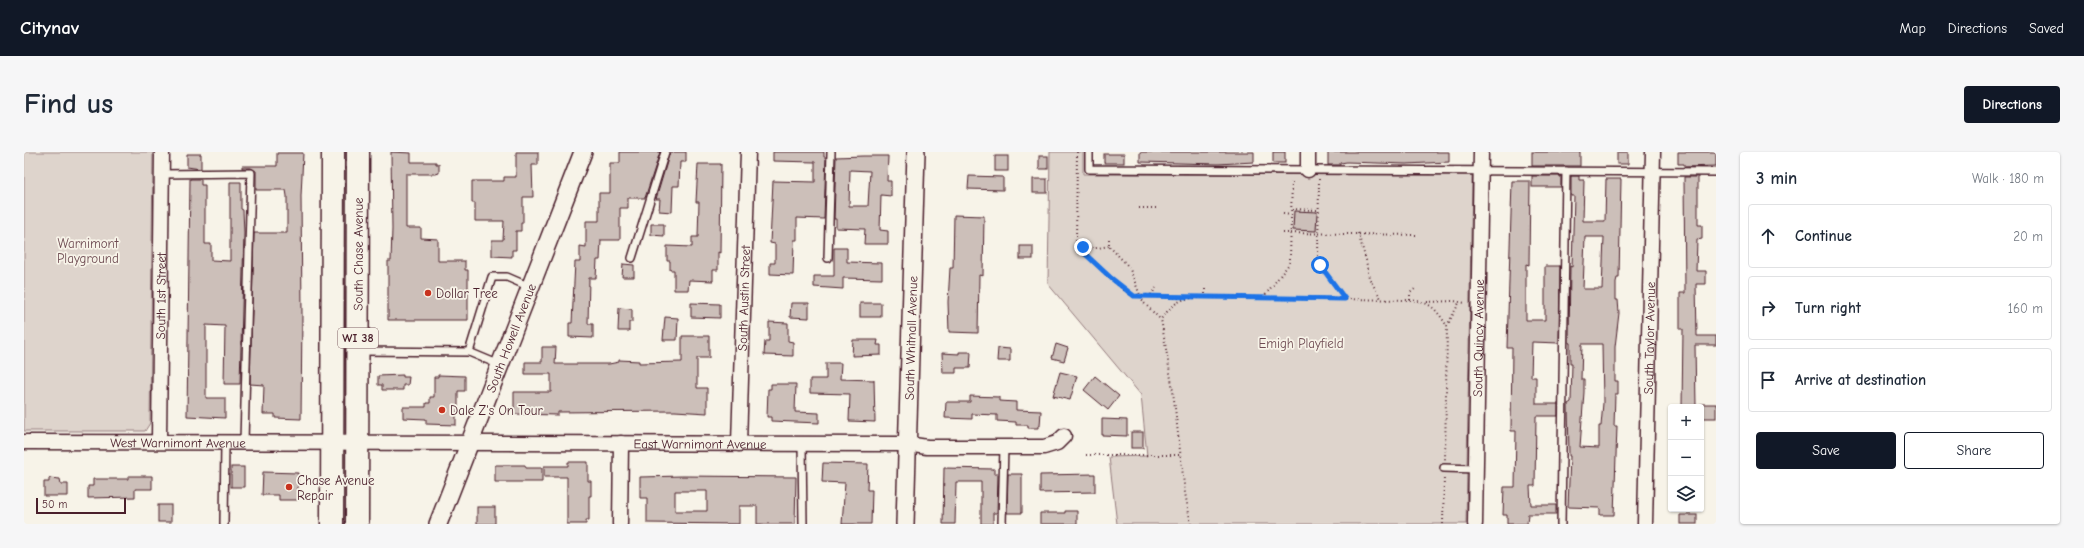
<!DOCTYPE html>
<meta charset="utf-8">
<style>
body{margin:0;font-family:"Comic Neue",sans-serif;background:#f6f6f7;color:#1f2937}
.controls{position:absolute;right:12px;bottom:12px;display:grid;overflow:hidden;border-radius:4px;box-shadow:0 1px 3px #0004}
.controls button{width:36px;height:36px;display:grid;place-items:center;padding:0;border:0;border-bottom:1px solid #e0e1e3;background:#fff;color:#1f2937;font:20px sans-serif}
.scale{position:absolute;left:12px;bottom:10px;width:90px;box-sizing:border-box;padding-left:4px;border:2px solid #4a1f2b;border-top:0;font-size:11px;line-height:14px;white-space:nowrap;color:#4a1f2b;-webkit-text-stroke:3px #f7f3e8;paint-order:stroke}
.stop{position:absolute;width:12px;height:12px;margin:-9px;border:3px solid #1a73e8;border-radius:50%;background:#fff}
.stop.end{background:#1a73e8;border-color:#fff;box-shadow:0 1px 4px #0008}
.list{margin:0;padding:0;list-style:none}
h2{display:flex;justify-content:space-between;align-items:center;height:52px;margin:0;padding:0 16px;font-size:17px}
h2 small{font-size:13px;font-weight:400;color:#747a83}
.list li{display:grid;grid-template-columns:26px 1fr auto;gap:12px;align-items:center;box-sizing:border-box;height:64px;margin:0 8px 8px;padding:0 8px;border:1px solid #e0e1e3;border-radius:4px}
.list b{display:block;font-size:15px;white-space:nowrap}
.list em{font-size:13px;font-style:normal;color:#747a83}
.actions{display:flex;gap:8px;padding:12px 16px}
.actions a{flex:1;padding:9px 0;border:1px solid #111827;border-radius:4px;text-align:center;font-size:14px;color:#111827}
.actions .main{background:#111827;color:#fff}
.icon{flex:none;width:22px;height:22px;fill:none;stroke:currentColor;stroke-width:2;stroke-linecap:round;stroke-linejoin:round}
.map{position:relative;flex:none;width:1692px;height:372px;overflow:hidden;border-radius:4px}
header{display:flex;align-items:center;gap:24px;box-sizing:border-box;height:56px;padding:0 20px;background:#111827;color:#fff}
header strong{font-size:19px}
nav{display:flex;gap:22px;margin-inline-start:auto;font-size:14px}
.intro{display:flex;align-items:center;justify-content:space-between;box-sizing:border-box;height:96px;padding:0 24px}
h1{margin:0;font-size:28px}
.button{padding:10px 18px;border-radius:4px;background:#111827;color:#fff;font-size:14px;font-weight:700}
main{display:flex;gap:24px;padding:0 24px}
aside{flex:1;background:#fff;border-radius:4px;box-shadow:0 1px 3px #0004}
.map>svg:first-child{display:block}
</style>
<header>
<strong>Citynav</strong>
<nav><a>Map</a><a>Directions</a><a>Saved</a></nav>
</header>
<div class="intro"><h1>Find us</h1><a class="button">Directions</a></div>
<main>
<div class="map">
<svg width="1692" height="372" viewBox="0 0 1692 372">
<rect width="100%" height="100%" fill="#f7f3e8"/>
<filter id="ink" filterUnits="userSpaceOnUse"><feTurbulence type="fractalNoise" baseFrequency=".025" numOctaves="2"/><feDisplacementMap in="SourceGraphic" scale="8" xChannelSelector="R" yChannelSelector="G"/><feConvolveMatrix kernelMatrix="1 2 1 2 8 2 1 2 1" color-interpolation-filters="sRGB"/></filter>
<g filter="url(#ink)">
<g fill="#ded4cc" stroke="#947a7c">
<path d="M0,0H129L126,271L121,279H0Z"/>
<path d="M1026,0H1059V22L1448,23L1442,372H1093L1085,305L1123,304L1117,243L1024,132Z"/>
</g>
<g fill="#ccbfb9" stroke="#4a1f2b" fill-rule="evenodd">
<path d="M367,0L387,1V10H412V12H415V21L412,22H382V76H397V86L414,87V109H441V118H444V168H364V109H367L368,77Z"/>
<path d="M492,0H514V13H508L509,45H499V71H497V79H492V98H488V105L468,104V88H479L480,69H451V51H448V29H480V25H492Z"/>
<path d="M596,0H636L621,46H604V56H596V88H577L576,108H573L572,126H565L564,172H569V186L545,185V171H548L551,110H556V94L562,95V69H575V41H586V11H596Z"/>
<path d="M646,0H662V10H656L655,34H649L648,60L635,59L636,47H632Z"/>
<path d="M749,0H800V5H802L800,67L773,66V88H770L769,123L746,122V111H751V92L746,91L749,29L791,30V10L749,9Z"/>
<path d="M1116,0H1230V10L1194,12L1116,10Z"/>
<rect x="1249" y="0" width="12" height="11"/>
<path d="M1304,0H1425V10L1382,12L1323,10L1316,11V13H1304Z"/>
<rect x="1508" y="0" width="48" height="14"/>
<rect x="1593" y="0" width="11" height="12"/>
<path d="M1654,0H1692V14L1660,15V12H1654Z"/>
<path d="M253,1H279L277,44L278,162L277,267L251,266V262H239L240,233L226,232L230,81H263V44L262,38H232V19L227,16H218V14H253Z"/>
<path d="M163,2H177V17L163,15Z"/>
<rect x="1080" y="2" width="20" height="9"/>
<path d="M839,4H864L863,29H867V44L857,43L856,78L864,79V92H840L841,77L812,76V67H810L812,5ZM826,18L846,19L844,54H825Z"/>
<rect x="971" y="4" width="13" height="15"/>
<rect x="1015" y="4" width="9" height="13"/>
<path d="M674,12H697L696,101L694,100V118H689V129L665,128L664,138H650V118H646V109H643V94L668,95V85H674L675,50H672Z"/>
<path d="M945,24L979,25V38L944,37Z"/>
<rect x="1508" y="24" width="29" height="11"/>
<path d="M1547,24H1555V28H1560L1559,69H1581L1582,27H1597L1595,126H1593L1592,130V148H1594L1595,161L1591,195V229H1594V242H1591L1590,274H1593L1590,363H1576V356L1544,355L1546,304H1545L1544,252L1547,250L1548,211H1546V191H1545L1546,114L1548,115L1550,44H1547ZM1561,85H1580L1578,137H1559ZM1558,192H1578L1579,251L1577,274H1575V296L1556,295L1560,240V227H1557Z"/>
<path d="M1660,25H1674V73H1678V87L1673,88L1672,119H1682V132H1672L1673,184H1692V193H1671L1672,255H1658L1659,177H1656V141H1661Z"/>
<path d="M166,27H177V33H181V92H187V108L206,109V30H217V57L219,58L220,81L216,232H200L201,174L182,173V246H201V266L163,264Z"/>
<rect x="1009" y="27" width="14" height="14"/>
<path d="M1488,29H1506L1505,113L1502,112V168H1521V114H1536L1535,191L1508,190L1507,225H1512V252H1534V264H1512L1511,334H1506L1507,353H1532V362H1504L1503,372H1483V363H1479L1480,335H1491L1492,279H1487L1488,196H1483Z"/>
<path d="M1270,59L1293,60L1292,79L1269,78Z"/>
<path d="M930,63L960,64L959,124L955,123L954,181L925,180L924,150L926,116H929Z"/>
<path d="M627,72H640V84L627,83Z"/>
<rect x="996" y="94" width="13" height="13"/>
<path d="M810,96H823V110L858,111V127L819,126V137L790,135V124H810Z"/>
<path d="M599,112L610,113V125H598Z"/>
<path d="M667,151L696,152V166L667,165Z"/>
<path d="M767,151H785V166L766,165Z"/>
<rect x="836" y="151" width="21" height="14"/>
<path d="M595,156L608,157V170H605V179H594Z"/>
<path d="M641,165L654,166L653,188H639Z"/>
<path d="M745,170L764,171V189L769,190V204L740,203L741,189H745Z"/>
<path d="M658,184H685V206H673V236H683V261L651,259L534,260V263L490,262V240H527V222H501V210H518V195H532L531,212H585L595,210V208L615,209V211L658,210Z"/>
<path d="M829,188H854L853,193H857V203L828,204Z"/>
<path d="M1032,192L1044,196L1040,209L1028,206Z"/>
<path d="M974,196L986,197V209H973Z"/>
<path d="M935,200H947L946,216H932V221H919L918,201L935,202Z"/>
<path d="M802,211H817L816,227L850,228L851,270L825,269L826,242L786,241V227H802Z"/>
<path d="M1036,220L1053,224L1046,248L1029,244Z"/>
<path d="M379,223V225H385L384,233H379V238H358V233H354V224Z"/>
<path d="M414,223L441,224V239H434V260H432V273L402,272V267L379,266V255H402V251H406V245H410V225H414Z"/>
<path d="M1071,224L1095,244L1084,258L1060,238Z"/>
<path d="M747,232H772L771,260L795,261V271L747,269V265H743L744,237H747Z"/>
<path d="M946,244L975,245V249L992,250V258L1017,259L1016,274H1014V276H1004V273H992V270L973,269V263L948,262V267L921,266L922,250H946Z"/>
<rect x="1677" y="252" width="15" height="14"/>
<path d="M1078,267L1103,268V284L1078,283Z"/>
<rect x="1107" y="280" width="12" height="16"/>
<path d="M544,310H564V329H567V344H565V368H562V372H543V325H520V314H544Z"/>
<path d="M799,311L844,312L843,338H848L847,372H818L821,331L798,330Z"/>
<path d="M471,313H501L502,316H518V330H471Z"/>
<rect x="207" y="315" width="13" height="20"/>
<path d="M920,316L970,317V322H974L973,361H969V372H957V330H932L931,372H919Z"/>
<path d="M239,320L274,321V348H255V343H238Z"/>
<path d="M984,322H998V361H983Z"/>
<path d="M1071,322V340L1016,341V323Z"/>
<path d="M104,324H128V337H111V345L64,346V334H69V327H104Z"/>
<path d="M659,324L772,325L771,372H733V354H715V372L623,371V346H616V325ZM651,339H683V359H651Z"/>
<path d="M25,326L36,327L37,332H44V344H20V330H25Z"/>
<rect x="134" y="353" width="13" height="17"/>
<rect x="453" y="355" width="18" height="17"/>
<path d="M1041,359H1053V372H1016V361H1041Z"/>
<rect x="1656" y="363" width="17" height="9"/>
</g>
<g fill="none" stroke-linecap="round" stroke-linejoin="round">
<g stroke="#4a1f2b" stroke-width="10">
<g id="service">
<path d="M1065,0V17L1692,20"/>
<path d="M138,22L227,21L220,290"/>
<path d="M608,106L641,0"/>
<path d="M804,106L807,0"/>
<path d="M336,199L445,200L468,125H483L506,135"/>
<path d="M445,200L476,213"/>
<path d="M778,292L779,372"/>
<path d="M1420,316L1452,317"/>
<path d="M200,372L201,290"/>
<path d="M978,372L980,295"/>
<path d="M1537,372L1542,19"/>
</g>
</g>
<g stroke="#4a1f2b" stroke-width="17">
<g id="minor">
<path d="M1284,18V0"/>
<path id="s1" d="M135,289L138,0"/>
<path id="s2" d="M0,290L883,292L903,295H1020L1033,291L1040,284"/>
<path id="s3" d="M715,292L724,0"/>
<path d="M596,372L597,291"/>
<path id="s4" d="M1451,372L1457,0"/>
<path id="s5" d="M1621,372L1629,0"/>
</g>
</g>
<g stroke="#4a1f2b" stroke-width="20">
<g id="tertiary">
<path id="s6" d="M414,372L559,0"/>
<path id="s7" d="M881,372L892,0"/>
</g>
</g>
<g stroke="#4a1f2b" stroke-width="25">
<g id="primary">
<path d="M308,372L309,0"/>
<path id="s8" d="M333,372L334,0"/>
</g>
</g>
<g stroke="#4a1f2b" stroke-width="2" stroke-dasharray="1 3" stroke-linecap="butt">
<path d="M1053,0L1052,91C1062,99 1074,96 1085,94"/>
<path d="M1295,27L1294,107L1296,113L1321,147"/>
<path d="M1115,56H1133"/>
<path d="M1268,57L1294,58"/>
<path d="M1259,62L1268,63"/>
<path d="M1259,81L1393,83"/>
<path d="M1334,81L1342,108L1345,126L1358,148"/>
<path d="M1085,87V94L1105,115L1116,143L1159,146"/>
<path d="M1057,95C1060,102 1102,142 1110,144C1111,144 1114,143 1116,143L1120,151L1136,167"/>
<path d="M1181,137V145"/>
<path d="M1127,143L1132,136"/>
<path d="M1239,146L1265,112L1266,107L1268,27"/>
<path d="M1386,148V141L1392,136"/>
<path d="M1403,150L1430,149L1441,151"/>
<path d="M1423,174L1435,151"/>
<path d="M1062,303H1156"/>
<path d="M1167,372L1161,341L1149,239L1137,167C1152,148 1157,146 1181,145L1386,148C1407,150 1412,157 1423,174L1421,308"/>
<path d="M1419,372L1420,324"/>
</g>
<use href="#service" stroke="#f7f3e8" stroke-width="7"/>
<use href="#minor" stroke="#f7f3e8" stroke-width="14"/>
<use href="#tertiary" stroke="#f7f3e8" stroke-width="17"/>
<use href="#primary" stroke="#f7f3e8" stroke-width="22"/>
</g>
</g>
<g fill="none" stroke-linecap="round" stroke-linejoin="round" filter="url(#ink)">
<path stroke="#1a73e8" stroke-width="5" d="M1059,95H1057L1058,99L1087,126L1110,144L1321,147L1296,113"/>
</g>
<g fill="#c8321e" stroke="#f7f3e8" stroke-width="1.5">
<circle cx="404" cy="141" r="4"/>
<circle cx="418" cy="258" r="4"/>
<circle cx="265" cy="335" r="4"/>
</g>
<g text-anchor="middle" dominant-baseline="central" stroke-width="3.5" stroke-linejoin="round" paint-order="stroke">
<rect fill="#f7f3e8" stroke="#7e5f64" stroke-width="1" x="314" y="176" width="40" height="20" rx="3"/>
<g font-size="12" font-weight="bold" fill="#4a1f2b">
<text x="334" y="186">WI 38</text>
</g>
<g font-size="13" fill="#6f4c53" stroke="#f7f3e8">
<text x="64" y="91">Warnimont<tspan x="64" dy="15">Playground</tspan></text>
<text x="1277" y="191">Emigh Playfield</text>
</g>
<g font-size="13" fill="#4a1f2b" stroke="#f7f3e8">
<text stroke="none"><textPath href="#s8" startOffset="270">South Chase Avenue</textPath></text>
<text stroke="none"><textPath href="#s1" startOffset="145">South 1st Street</textPath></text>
<text stroke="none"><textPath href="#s3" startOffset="146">South Austin Street</textPath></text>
<text stroke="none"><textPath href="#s6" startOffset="200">South Howell Avenue</textPath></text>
<text stroke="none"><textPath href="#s7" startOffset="186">South Whitnall Avenue</textPath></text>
<text stroke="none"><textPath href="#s4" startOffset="186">South Quincy Avenue</textPath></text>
<text stroke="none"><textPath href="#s5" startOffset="186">South Taylor Avenue</textPath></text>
<text stroke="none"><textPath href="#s2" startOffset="154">West Warnimont Avenue</textPath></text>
<text stroke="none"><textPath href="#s2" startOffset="676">East Warnimont Avenue</textPath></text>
</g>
<g font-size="13" fill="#4a1f2b" stroke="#f7f3e8" text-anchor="start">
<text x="412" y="141">Dollar Tree</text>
<text x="426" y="258">Dale Z's On Tour</text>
<text x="273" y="328">Chase Avenue<tspan x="273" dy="15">Repair</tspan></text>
</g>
</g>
</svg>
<div class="controls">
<button>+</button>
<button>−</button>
<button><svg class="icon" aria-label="layers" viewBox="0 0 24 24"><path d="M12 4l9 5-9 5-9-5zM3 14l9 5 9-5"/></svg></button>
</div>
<div class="scale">50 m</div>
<div class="stop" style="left:1296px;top:113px"></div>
<div class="stop end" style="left:1059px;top:95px"></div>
</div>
<aside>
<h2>3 min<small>Walk · 180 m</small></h2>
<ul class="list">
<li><svg class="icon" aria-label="ahead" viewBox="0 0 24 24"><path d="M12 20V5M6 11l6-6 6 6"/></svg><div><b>Continue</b></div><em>20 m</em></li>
<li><svg class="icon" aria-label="right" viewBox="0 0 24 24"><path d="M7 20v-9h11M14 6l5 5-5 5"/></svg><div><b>Turn right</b></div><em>160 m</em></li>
<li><svg class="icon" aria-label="arrive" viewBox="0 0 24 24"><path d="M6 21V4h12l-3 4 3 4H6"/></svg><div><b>Arrive at destination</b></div></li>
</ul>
<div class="actions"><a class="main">Save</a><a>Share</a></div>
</aside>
</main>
